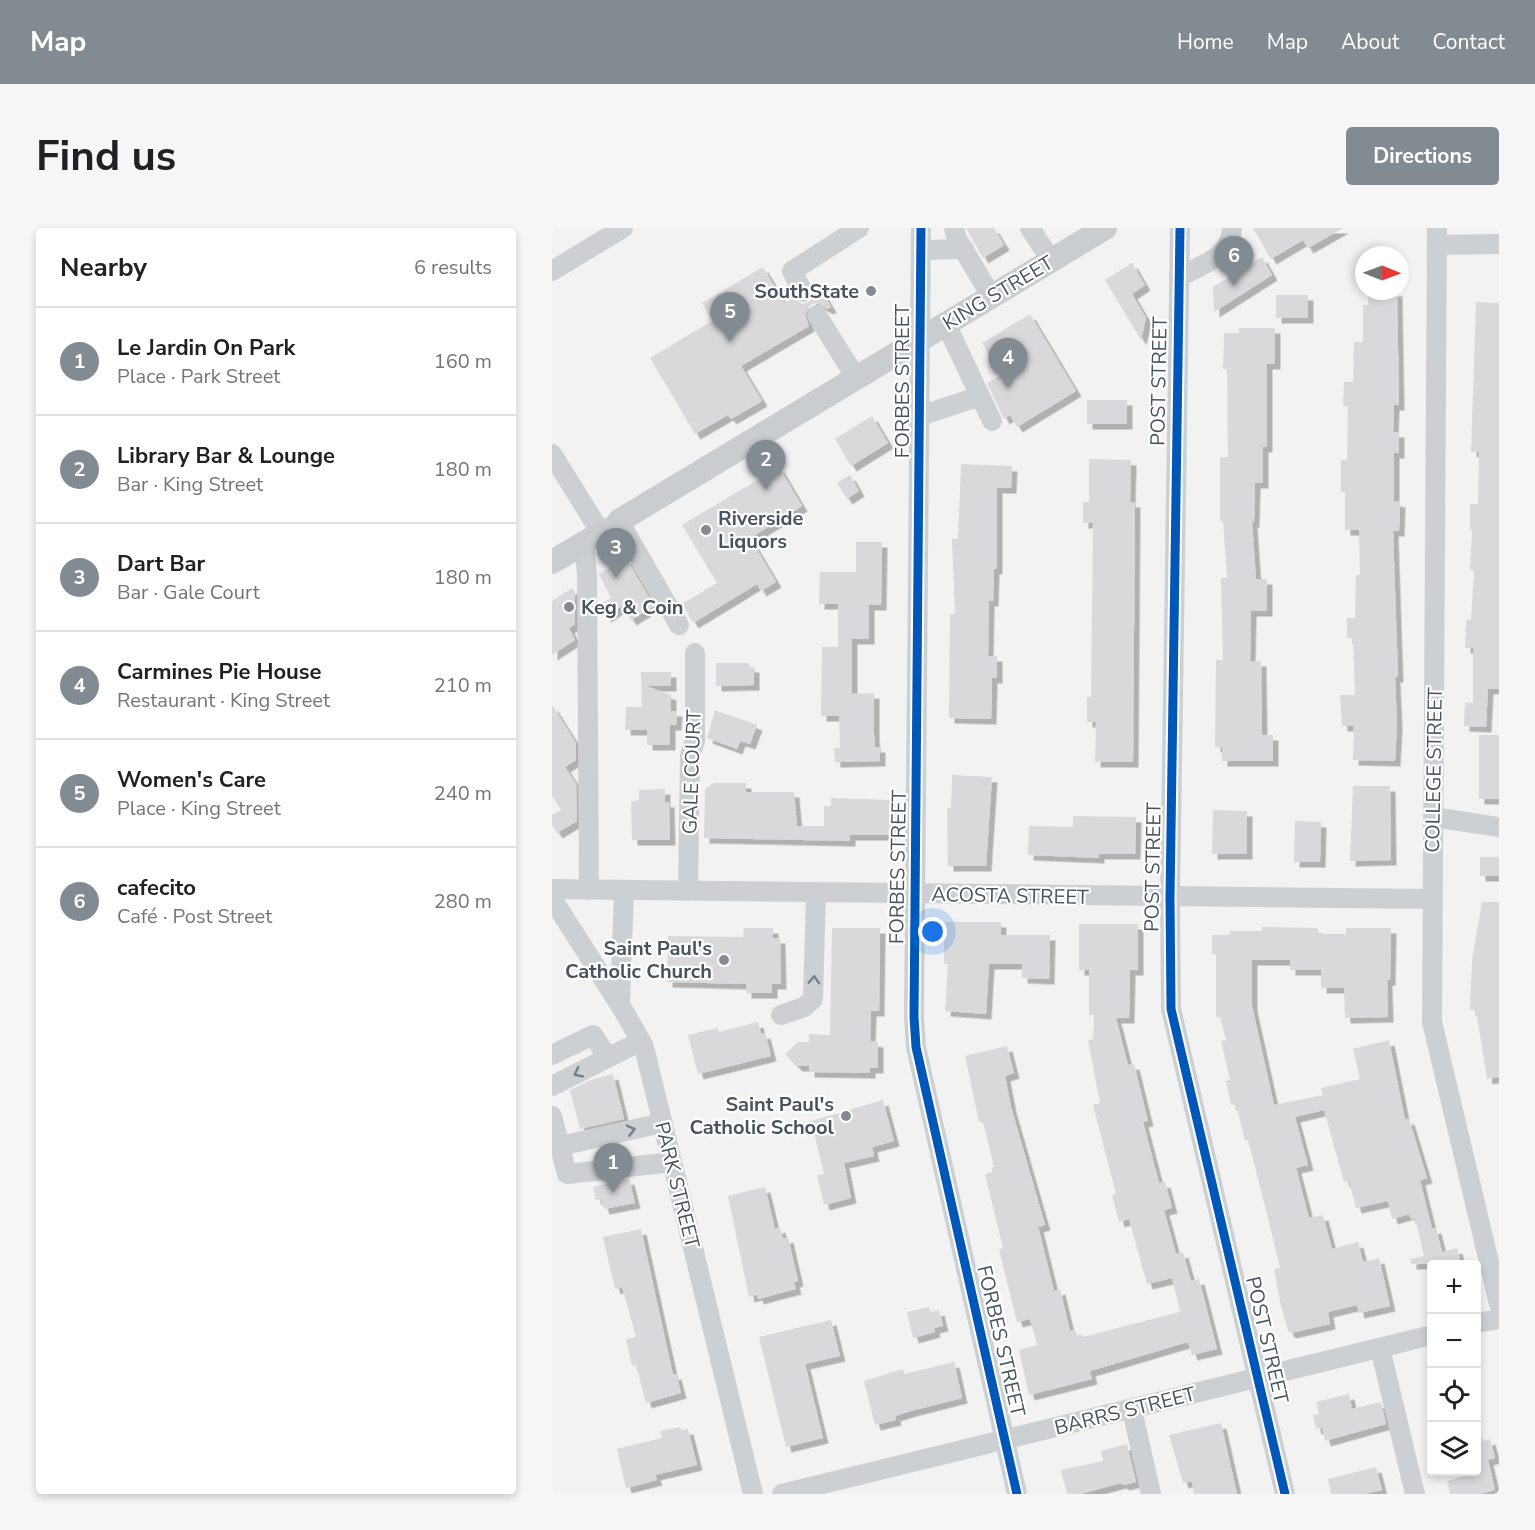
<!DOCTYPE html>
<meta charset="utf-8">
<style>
body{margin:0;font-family:"Nunito Sans",sans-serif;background:#f6f6f6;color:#202124}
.controls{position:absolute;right:18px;bottom:18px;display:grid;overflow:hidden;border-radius:6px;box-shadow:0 3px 9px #0003}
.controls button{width:54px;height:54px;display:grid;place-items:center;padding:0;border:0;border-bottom:2px solid #e0e0e0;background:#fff;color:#202124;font:30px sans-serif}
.compass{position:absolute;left:803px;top:18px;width:54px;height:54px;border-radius:50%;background:#fff;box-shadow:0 3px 9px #0003;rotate:91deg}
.you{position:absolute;left:381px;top:704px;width:21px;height:21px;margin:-15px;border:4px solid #fff;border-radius:50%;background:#1a73e8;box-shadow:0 0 0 9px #1a73e833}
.badge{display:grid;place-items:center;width:39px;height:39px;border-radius:50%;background:#838b92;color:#fff;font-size:20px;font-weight:700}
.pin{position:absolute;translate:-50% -50px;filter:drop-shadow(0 2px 3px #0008)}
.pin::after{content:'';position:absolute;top:32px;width:21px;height:18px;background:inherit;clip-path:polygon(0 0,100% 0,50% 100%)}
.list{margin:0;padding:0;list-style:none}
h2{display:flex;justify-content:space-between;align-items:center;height:78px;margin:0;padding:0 24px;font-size:26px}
h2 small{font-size:20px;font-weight:400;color:#757577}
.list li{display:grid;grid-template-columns:39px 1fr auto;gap:18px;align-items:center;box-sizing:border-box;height:108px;padding:0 24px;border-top:2px solid #e0e0e0}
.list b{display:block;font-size:22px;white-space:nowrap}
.list p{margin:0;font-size:20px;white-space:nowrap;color:#757577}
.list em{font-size:20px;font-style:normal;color:#757577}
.icon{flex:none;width:33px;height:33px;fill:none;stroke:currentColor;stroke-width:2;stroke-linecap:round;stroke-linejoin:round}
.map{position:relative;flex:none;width:947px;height:1266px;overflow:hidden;border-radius:6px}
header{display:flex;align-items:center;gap:36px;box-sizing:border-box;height:84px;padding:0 30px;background:#838b92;color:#fff}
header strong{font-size:28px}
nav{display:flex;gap:33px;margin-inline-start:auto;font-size:21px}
.intro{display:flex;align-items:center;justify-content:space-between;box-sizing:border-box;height:144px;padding:0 36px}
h1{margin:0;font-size:42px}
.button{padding:15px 27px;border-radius:6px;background:#838b92;color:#fff;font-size:21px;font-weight:700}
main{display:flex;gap:36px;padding:0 36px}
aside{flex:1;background:#fff;border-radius:6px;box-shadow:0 3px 9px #0003}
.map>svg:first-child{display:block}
</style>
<header>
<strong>Map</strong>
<nav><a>Home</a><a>Map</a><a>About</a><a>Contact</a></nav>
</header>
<div class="intro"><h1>Find us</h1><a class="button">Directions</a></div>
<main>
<aside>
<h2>Nearby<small>6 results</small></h2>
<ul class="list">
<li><span class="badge">1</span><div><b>Le Jardin On Park</b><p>Place · Park Street</p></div><em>160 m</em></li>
<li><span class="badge">2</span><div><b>Library Bar &amp; Lounge</b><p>Bar · King Street</p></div><em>180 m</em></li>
<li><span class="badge">3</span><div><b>Dart Bar</b><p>Bar · Gale Court</p></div><em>180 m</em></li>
<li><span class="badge">4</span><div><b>Carmines Pie House</b><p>Restaurant · King Street</p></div><em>210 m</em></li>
<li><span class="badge">5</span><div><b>Women's Care</b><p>Place · King Street</p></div><em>240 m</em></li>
<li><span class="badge">6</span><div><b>cafecito</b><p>Café · Post Street</p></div><em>280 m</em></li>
</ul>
</aside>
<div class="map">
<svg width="947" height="1266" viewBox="0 0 947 1266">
<defs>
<filter id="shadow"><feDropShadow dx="5.5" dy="5.5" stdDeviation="0" flood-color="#0004"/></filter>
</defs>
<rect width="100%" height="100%" fill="#f2f2f2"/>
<g fill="#d9d9db" filter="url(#shadow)">
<path d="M414,0H442L452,17L431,30Z"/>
<path d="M701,0H791L756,20L751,12L719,31Z"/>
<path d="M710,29L720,47L662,84L661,59Z"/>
<path d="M580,35L593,57L580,66L594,90L589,112L553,52Z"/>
<path d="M211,39L232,75L241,70L250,76L257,74L263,65L261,58L265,56L279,79L276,81L265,75L258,77L253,87L257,98L189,138L210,173L179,191L176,187L143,206L98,130L160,93L150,75Z"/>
<path d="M816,63H845L847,177H842L841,204H847V225H842V273L848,274L847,303H841L846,449H843L845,496L843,533L801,532L802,498H790L788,467H803L801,411L795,410V390H803L804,347H808L807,302H793V264H789V232H795L796,178H791L792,154H801L802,114H811V77H816Z"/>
<rect x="724" y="67" width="32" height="23"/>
<path d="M924,74L947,75V461H936L934,499L912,498L913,474L921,475V420H913L914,392H919L922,343L918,342L920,302H918V276H926L927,224H919Z"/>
<path d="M478,86L524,163L465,199L458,187L452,191L435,155L449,147L430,115Z"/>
<path d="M687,100H723V136H715V219H711V255H703L702,294H700L704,351H715V383H699L698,433H709L710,507H721V533H670V519H663L664,432H671L669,350H675L671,293H668V229H676L675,141H671L672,105H687Z"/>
<rect x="535" y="172" width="40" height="24"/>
<path d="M320,188L336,215L299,238L283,211Z"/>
<path d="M537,231L579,232L578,274H583L581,534H543L544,494H535V469H539L541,295H531V274H537Z"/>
<path d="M409,236L460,238L459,260H445V341H442L441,373H437L436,428H445V450H440L439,491L397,490L398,386H403L400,311H406Z"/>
<path d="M227,239L250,278L198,310L224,354L209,363L205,356L141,395L130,376L165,355L130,297Z"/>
<path d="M298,247L307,263L295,271L285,255Z"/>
<path d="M304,314H330L329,377H317V411H300V466L322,465V506L323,519H328V533L283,534L282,520H288L287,488H269L270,419H286V376H267L268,344H304Z"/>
<path d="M74,330L102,378L79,392L70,378L54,389L47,377L59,370L47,346Z"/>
<path d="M20,360L23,364V396L17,400L23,412L0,427V373Z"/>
<path d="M164,435H197V439H202V457L164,458Z"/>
<path d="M89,444H119V458H94L119,467V483H125L124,497H118V517H95V502H73L74,479H90Z"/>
<path d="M0,477L24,515V532L13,539L24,556L25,593L5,605L0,597V587L9,582L0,568Z"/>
<path d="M163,482L205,497L198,516L188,513L185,521L155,510Z"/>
<rect x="927" y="507" width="20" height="64"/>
<path d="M400,547L440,549L434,638H396L395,580H399Z"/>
<path d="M161,555H194V564H242L245,598H272V578H279V570L339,572L338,607H298V613L152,610L153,561Z"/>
<path d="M801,558H838L839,632L798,633Z"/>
<path d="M113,561V574H117L118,612H80L79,574L87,572V562Z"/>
<path d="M661,582L695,583V626H660Z"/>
<path d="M521,588L584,589L583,626H547V630L476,627L477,598L521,599Z"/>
<path d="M743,593L769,594L768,634H742Z"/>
<rect x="928" y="629" width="19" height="19"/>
<path d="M930,674H947V849L935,851L924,782H918L920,732Z"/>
<path d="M392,694H449V707H498L497,751L470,750V736H437L434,786L393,783L396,736H392Z"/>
<path d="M527,696H586V742H578L577,790H564L576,837L582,836L596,893L591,894L607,955L613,954L620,980L612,982L624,1026L631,1024L639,1053L647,1051L665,1121L640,1127L636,1114L538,1143L540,1151L477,1167L467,1122L485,1117L478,1091L465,1094L447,1022L451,1020L433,946L440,944V940L442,939L431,894H427L413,828L455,818L462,845L453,848L459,879L493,997L486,999L487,1002L502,1063L508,1061L518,1103L523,1102L525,1108L530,1106L531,1109L628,1084L620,1050L595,1056L577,991L567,994L560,967L564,966L541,877L548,875L536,812L541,811L542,787H537V742H527Z"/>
<path d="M710,699L766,700V706H794V700H839L838,752H835L836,789L793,790L792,760H769V742H738V732H700V778L722,877L771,867L769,860L808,851L801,821L837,812L853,892L857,891L875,950L868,952L880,1001L884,1000L890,1024L905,1020L909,1036H859V1031L872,1028L863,990L859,991L857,986L840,991L836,973L804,980L797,953L792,954L772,882L743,889L756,937L744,940L757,990L771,987L780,1021L806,1014L811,1034L827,1030L838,1078L807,1085L805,1077L776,1084L778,1096L739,1105L736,1103L729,1078L722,1041L728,1040L717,994L696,912L693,913L684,876L679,877L674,853L678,852L669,813L674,812L668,789H664V726H660V707H678V703H710Z"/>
<path d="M192,700H221V710H228L229,756H220V765H194V756L115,754L116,708L191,709Z"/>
<path d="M280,700H328L327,783H319L318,813L326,814V840H318V845L257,844V838H245L233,826L246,814H257V806L278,807Z"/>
<path d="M206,794L209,806L213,805L219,828L146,846L136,807L166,800L167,804Z"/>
<path d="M61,846L72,891L28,901L18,862L39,852Z"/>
<path d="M331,872L342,913L320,919L322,928L292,935L299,970L272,977L265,947L272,946L259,893Z"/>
<path d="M77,951L83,975L52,981L49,971L44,972L41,959Z"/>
<path d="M213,959L223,1001L228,999L231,1011L236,1009L246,1053L242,1054L244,1061L206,1071L205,1067L197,1069L176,968Z"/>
<path d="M89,1001L121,1147L124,1146L129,1165L94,1175L84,1137L80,1138L74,1111L84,1109L70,1059L63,1061L51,1009Z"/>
<path d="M377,1079L378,1084L387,1082L391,1098L382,1100L383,1104L361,1110L355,1084Z"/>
<path d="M279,1092L288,1128L253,1136L271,1210L234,1219L207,1109Z"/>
<path d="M402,1134L410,1170L359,1183L343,1188L344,1192L323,1197L312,1153L351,1141L352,1146Z"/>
<path d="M797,1166L800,1181L829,1174L834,1196L773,1213L770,1199L764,1201L761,1187L767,1186L764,1174Z"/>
<path d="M669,1195L685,1266H642L640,1253L631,1255L617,1207Z"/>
<path d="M128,1199L129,1202L136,1201L145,1237L103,1247L105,1252L74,1260L65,1221L110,1210L108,1203Z"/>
<path d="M924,1208H930L931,1213L938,1211L943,1230L936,1232L943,1262L928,1266H898L895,1253L924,1244Z"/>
<path d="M575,1216L584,1254L572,1257L569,1255L528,1266H515L509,1242L551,1233L549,1223Z"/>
<path d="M824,1239L830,1262L812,1266H779L776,1251Z"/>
</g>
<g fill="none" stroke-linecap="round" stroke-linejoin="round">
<g stroke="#cdd0d3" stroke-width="20">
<path d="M369,0L362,789L364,819L465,1266"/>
<path d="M402,0L405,11L440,69"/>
<path d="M478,0L499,32"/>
<path d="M628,0L618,669L619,781L733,1266"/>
<path d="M885,0L880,794L947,1076"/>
<path d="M885,17L947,16"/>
<path d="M369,22L412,21"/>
<path d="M0,43L71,0"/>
<path d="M627,49C649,37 679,29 680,0"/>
<path d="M251,64L240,43L307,0"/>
<path d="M265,87L304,150"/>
<path d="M428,168L440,193"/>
<path d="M368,188L428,168L394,96"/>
<path d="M0,226L49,305L67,293L127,397"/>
<path d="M32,315L35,347L37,662"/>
<path d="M881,589L947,599"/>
<path d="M0,661L880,671"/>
<path d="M136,663L138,528L143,513V425"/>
<path d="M0,670L73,785L92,819L201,1266"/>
<path d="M68,776L72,662"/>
<path d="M229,787L252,779L261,771L264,665"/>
<path d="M0,827L41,807L56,830"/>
<path d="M0,858L89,813"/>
<path d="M0,888L15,946L120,934"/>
<path d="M8,918L110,895"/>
<path d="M924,1095L947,1091"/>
<path d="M828,1120L863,1266"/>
<path d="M580,1182L599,1266"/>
<path d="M230,1266L880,1107"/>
</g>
<g stroke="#c9cdd0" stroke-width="24">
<path d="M67,293L553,0"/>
<path d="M0,334L49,305"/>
</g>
<g stroke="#fff" stroke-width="13">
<g id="cycleway">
<path d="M369,0L362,789L364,819L465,1266"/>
<path d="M628,0L618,669L619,781L733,1266"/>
</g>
</g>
<use href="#cycleway" stroke="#0057b8" stroke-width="9"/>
</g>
<defs><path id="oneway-chevron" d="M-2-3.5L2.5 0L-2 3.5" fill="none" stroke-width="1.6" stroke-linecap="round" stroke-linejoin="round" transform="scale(1.5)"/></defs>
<g stroke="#767f88">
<use href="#oneway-chevron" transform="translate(262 752) rotate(-87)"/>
<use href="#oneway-chevron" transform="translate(26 845) rotate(153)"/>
<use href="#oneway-chevron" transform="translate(79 902) rotate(-13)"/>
</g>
<g fill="#838b92" stroke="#fff" stroke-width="2">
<circle cx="319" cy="63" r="6"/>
<circle cx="154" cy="302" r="6"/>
<circle cx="17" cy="379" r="6"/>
<circle cx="172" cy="732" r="6"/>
<circle cx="294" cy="888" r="6"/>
</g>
<g text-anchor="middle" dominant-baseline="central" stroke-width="4.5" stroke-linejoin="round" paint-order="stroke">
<g font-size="20" font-weight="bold" fill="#47535f" stroke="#fff" text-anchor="end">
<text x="307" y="63">SouthState</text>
<text x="166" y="290" text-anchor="start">Riverside<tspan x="166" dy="23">Liquors</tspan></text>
<text x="29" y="379" text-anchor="start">Keg &amp; Coin</text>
<text x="160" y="720">Saint Paul's<tspan x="160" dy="23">Catholic Church</tspan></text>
<text x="282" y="876">Saint Paul's<tspan x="282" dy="23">Catholic School</tspan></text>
</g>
<g font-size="20" fill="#47535f" stroke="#fff">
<text transform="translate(446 65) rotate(-31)">KING STREET</text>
<text transform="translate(350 153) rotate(-90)">FORBES STREET</text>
<text transform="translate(607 153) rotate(-89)">POST STREET</text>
<text transform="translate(882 542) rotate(-89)">COLLEGE STREET</text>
<text transform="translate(140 544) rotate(-88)">GALE COURT</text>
<text transform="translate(346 639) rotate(-89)">FORBES STREET</text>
<text transform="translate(601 639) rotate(-89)">POST STREET</text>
<text transform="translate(458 668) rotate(1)">ACOSTA STREET</text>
<text transform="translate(125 957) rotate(76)">PARK STREET</text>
<text transform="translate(715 1112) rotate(77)">POST STREET</text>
<text transform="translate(449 1113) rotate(77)">FORBES STREET</text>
<text transform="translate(573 1183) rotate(-14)">BARRS STREET</text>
</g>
</g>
</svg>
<div class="controls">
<button>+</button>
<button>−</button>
<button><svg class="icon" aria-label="locate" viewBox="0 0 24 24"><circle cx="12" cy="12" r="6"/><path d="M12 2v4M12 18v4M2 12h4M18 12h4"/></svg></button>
<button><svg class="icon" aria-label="layers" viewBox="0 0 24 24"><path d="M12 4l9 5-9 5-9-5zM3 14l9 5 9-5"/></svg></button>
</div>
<svg class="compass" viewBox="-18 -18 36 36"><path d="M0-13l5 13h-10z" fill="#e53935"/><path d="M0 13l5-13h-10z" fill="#757577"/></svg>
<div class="you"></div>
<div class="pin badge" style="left:61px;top:965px">1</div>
<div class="pin badge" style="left:214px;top:262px">2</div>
<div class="pin badge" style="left:64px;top:350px">3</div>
<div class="pin badge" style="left:456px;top:160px">4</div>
<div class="pin badge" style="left:178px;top:114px">5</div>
<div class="pin badge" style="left:682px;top:58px">6</div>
</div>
</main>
